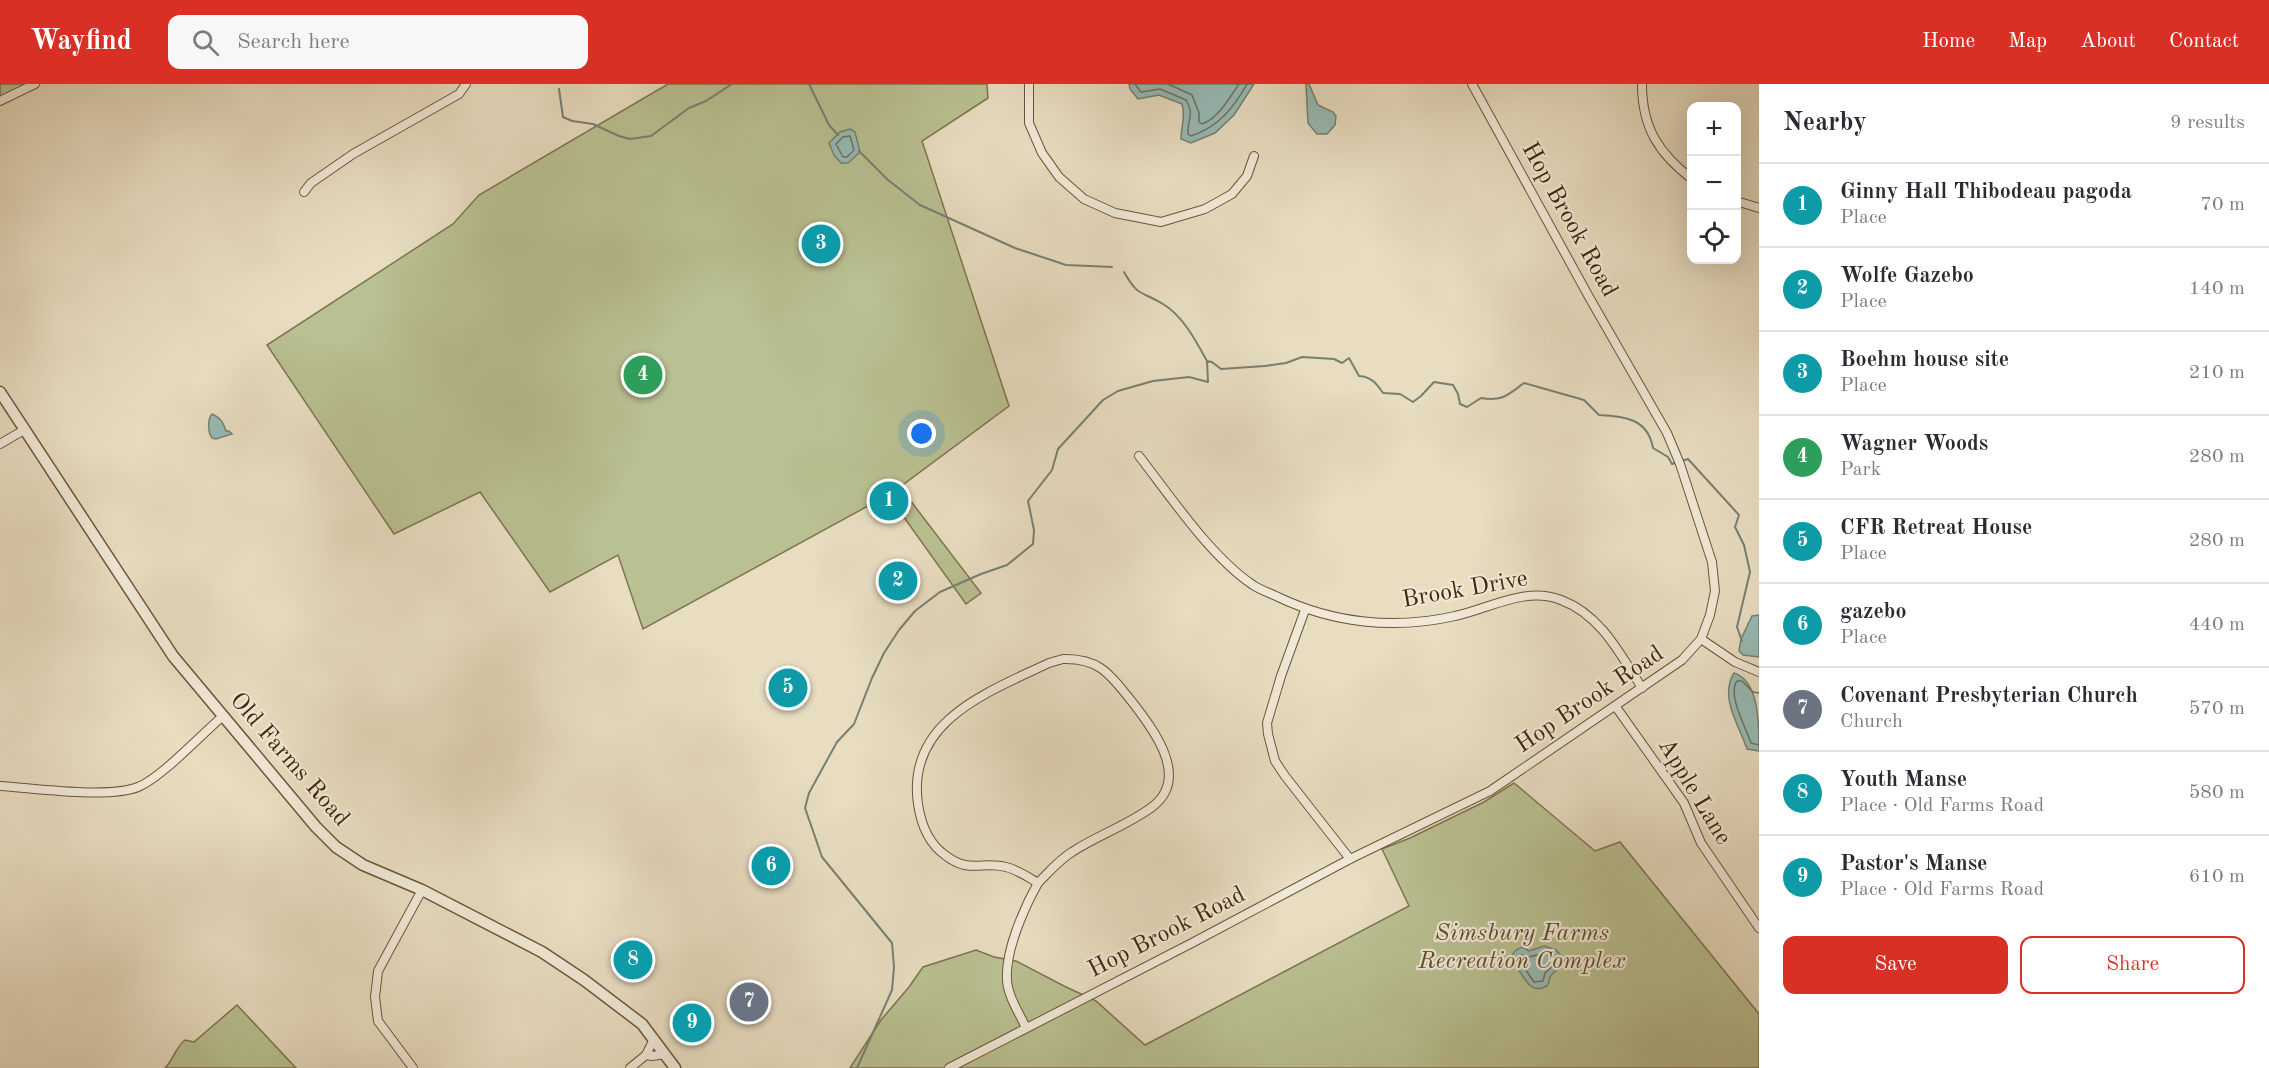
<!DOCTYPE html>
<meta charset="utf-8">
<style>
body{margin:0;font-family:"Old Standard TT",serif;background:#f7f7f7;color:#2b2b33}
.controls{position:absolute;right:18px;top:18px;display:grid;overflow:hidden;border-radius:12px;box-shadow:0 6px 24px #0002}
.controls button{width:54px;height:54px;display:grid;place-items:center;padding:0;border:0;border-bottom:2px solid #e1e1e2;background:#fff;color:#2b2b33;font:30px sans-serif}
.you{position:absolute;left:922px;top:350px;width:21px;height:21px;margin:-15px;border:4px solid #fff;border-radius:50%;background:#1a73e8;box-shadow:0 0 0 9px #1a73e833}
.badge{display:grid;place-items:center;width:39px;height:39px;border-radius:50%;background:#d93025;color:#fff;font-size:20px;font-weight:700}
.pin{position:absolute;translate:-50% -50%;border:3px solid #fff;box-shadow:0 2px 6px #0006}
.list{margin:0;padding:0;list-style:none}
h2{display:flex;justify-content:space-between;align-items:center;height:78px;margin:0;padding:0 24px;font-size:26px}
h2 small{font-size:20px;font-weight:400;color:#7c7c81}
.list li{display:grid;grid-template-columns:39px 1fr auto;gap:18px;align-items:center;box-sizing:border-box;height:84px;padding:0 24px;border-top:2px solid #e1e1e2}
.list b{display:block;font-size:22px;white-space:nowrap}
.list p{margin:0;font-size:20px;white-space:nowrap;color:#7c7c81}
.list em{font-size:20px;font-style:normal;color:#7c7c81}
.actions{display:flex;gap:12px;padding:18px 24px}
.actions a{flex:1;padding:14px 0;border:2px solid #d93025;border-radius:12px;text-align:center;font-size:21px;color:#d93025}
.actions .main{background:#d93025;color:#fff}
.icon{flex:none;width:33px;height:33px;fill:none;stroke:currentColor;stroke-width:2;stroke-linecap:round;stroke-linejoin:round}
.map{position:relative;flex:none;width:1759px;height:984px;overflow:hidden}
header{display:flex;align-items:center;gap:36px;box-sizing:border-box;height:84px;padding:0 30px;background:#d93025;color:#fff}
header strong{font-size:28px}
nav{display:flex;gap:33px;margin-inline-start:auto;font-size:21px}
.search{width:420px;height:54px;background:#f7f7f7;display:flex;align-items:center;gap:15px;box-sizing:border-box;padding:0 21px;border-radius:12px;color:#7c7c81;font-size:22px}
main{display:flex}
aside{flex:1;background:#fff}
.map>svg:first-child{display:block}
</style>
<header>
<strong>Wayfind</strong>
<div class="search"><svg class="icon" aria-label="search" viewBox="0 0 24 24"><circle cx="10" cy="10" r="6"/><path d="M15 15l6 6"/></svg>Search here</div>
<nav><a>Home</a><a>Map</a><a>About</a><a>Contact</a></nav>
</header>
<main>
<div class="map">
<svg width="1759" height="984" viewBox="0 0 1759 984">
<rect width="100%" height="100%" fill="#e8ddc1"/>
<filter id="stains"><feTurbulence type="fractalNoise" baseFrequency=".00333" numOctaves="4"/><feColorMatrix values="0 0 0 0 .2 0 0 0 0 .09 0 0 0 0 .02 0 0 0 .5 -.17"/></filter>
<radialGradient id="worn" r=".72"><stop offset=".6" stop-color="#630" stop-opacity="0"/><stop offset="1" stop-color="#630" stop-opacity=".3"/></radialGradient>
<g fill="#b9c091" stroke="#7e744f" stroke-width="1.5">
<path d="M0,0H34L0,17Z"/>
<path d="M668,0H987L988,14L922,57L1009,322L900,403L981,509L966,520L888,411L643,545L618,471L550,508L480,408L394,450L267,261L453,140L479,111Z"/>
<path d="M1514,699L1595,767L1620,758L1759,930V984H850L881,936L909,903L923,883L976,866L994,873L1016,877L1064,902L1096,917L1145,961L1409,822L1382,765L1410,754L1484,718Z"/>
<path d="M237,921L296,984H165C173,976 176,963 185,956L194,958Z"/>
</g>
<g fill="#97bbb6" stroke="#768072" stroke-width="1.5">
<path d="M1129,0H1254L1234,31L1215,49L1191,59L1181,55C1181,42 1186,33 1182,20L1159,11L1138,15L1130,5Z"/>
<path d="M1306,0H1309L1318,21L1333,28L1336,32L1335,41L1327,50H1317L1308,39Z"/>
<path d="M850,45L855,48L860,68L848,79H841L834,71L829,59L840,48Z"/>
<path d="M212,330C221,334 223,338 226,347H229L232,350L216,355L212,354C208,349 207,336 212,330Z"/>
<path d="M1759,531V573L1743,571L1739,567L1741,555L1752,532Z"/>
<path d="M1734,589C1759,597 1759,638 1759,667L1747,665C1739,641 1719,613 1734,589Z"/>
<path d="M1544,862L1556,866L1563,874C1562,886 1554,886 1550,893C1549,896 1549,899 1547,902C1530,911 1526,895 1518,885C1514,879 1511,879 1511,872L1516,866L1522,863L1529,867Z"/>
</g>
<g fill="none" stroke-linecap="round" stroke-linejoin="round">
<g stroke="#6e7262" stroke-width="1.5">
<path d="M1135,0L1141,8L1160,5L1186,16C1195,32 1187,35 1188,50L1191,52C1218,43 1233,25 1247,0"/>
<path d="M1168,0L1192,11L1199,29V38L1202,40C1219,34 1229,14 1239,0"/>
<path d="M850,52L854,66L847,73H843L836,60L843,53Z"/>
<path d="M1759,609L1753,608L1742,597H1737C1727,610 1746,644 1751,659L1759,661"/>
<path d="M1545,869L1553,872L1557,878L1545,889L1543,897L1534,898L1517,873L1521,871L1529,873Z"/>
</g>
<g stroke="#768072" stroke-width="2">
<path d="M809,0L829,41L838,51"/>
<path d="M559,5L563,33L572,37L593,40L619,52L630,55L651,52L689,24L706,17L732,0"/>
<path d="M859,67L888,96L920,121L1015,164L1066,181L1112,183"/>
<path d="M1124,188C1139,214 1140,206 1163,220C1183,232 1196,257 1207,277"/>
<path d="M1682,377L1688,375L1739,431L1735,443L1744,461L1750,488L1737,543L1742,557"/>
<path d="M857,984L892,906L894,883L892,859L822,773L805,724L809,709L837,658L854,640L872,594L884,569L899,546L915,527L940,508L981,490L1007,481L1033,460L1034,446L1028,417L1052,386L1058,365L1103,316L1118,307L1153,297L1189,293L1208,298L1207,277L1212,278L1221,285L1265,282L1286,279L1302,273L1334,275L1342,279L1349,274L1359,292C1372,293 1376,299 1383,309L1400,310L1413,318L1421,312L1434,298L1453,301L1458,310L1460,320L1467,323L1481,314C1502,318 1508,311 1524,299L1584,316L1599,331C1625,332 1648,335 1653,364L1668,373L1672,380L1677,378"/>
</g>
<g stroke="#6d553a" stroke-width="10">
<g id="minor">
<path d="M1029,0V39L1042,69L1059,93L1084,115L1115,129L1161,138L1205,125L1232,110L1247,92L1254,72"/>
<path d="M1642,0C1642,43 1658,69 1692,95"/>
<path d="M0,17L35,0"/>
<path d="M304,108L311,99L353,70L459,10L466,0"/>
<path d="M1736,117L1759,124"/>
<path d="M0,360L24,346"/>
<path d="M1139,372C1171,413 1210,472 1253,501C1260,506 1270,509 1278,513C1333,539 1394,546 1455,532C1489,525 1525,502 1561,516C1601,531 1620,570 1642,604"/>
<path d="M1305,526L1281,592L1267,639L1268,650L1275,677L1285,692L1350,775"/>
<path d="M1701,555L1735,578L1759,588"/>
<path d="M1063,575C1101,574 1111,592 1133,619C1153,645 1191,694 1152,723C1128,741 1098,751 1072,768C1059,776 1049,788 1038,799C1028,793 1018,786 1006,783C982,777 969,790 945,771C928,759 921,740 918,720C906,637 988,608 1049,579Z"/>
<path d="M1616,623L1684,719L1701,759L1759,844"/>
<path d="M0,702C34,704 108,715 138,703C161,694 202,650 223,632"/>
<path d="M1026,944C1020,930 1008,913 1007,896C1005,867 1024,824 1038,799"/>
<path d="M646,971L652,972L665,970"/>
<path d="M413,984L378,937L375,913L378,887L422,806"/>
<path d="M630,984L646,971L654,955"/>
<path d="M949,984L1190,860L1350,775L1490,707L1682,576L1701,555L1710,531L1715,507L1712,478L1680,380L1667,349L1589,213L1472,0"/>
</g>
</g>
<g stroke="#6d553a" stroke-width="13">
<path id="tertiary" d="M0,308L173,572L316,743L336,763L363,781L422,806L484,838L542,868L584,896L642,940L675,984"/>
</g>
<use href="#minor" stroke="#f0e9d7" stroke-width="8"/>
<use href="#tertiary" stroke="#f0e9d7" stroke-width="10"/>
</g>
<g text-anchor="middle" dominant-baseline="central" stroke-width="4.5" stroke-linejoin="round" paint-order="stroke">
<g font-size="24" fill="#44280d" stroke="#f0e9d7">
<text transform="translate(1569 136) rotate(61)">Hop Brook Road</text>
<text transform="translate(1465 506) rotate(-10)">Brook Drive</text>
<text transform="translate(1590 616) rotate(-34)">Hop Brook Road</text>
<text transform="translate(289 676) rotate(49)">Old Farms Road</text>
<text transform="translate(1694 708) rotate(59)">Apple Lane</text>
<text transform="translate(1167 849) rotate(-27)">Hop Brook Road</text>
</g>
<g font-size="24" font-style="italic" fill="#614e2e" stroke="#f0e9d7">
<text x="1522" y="850">Simsbury Farms<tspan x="1522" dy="28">Recreation Complex</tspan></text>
</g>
</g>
<rect width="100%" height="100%" filter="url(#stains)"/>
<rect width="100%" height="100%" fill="url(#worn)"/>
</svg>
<div class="controls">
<button>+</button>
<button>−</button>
<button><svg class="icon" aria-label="locate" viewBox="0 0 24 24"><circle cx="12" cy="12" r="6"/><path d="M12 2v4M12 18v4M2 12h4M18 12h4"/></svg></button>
</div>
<div class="you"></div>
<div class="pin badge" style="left:889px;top:417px;background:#0f9aa8">1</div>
<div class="pin badge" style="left:898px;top:497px;background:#0f9aa8">2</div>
<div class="pin badge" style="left:821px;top:160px;background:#0f9aa8">3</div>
<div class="pin badge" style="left:643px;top:291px;background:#2e9e5b">4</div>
<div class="pin badge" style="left:788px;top:604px;background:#0f9aa8">5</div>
<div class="pin badge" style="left:771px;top:782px;background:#0f9aa8">6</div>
<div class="pin badge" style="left:749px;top:918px;background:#6b7280">7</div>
<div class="pin badge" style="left:633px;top:876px;background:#0f9aa8">8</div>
<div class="pin badge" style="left:692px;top:939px;background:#0f9aa8">9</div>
</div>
<aside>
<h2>Nearby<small>9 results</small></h2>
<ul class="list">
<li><span class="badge" style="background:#0f9aa8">1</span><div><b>Ginny Hall Thibodeau pagoda</b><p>Place</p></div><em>70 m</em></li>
<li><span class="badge" style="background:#0f9aa8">2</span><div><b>Wolfe Gazebo</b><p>Place</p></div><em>140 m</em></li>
<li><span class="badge" style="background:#0f9aa8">3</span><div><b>Boehm house site</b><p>Place</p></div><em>210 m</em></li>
<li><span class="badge" style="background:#2e9e5b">4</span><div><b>Wagner Woods</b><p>Park</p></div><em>280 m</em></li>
<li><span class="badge" style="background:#0f9aa8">5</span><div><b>CFR Retreat House</b><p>Place</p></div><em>280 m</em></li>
<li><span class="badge" style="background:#0f9aa8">6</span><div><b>gazebo</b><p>Place</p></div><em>440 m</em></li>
<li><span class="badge" style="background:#6b7280">7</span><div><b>Covenant Presbyterian Church</b><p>Church</p></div><em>570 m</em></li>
<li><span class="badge" style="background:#0f9aa8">8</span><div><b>Youth Manse</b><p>Place · Old Farms Road</p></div><em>580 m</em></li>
<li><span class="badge" style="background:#0f9aa8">9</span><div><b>Pastor's Manse</b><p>Place · Old Farms Road</p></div><em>610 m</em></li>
</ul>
<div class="actions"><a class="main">Save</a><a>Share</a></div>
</aside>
</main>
